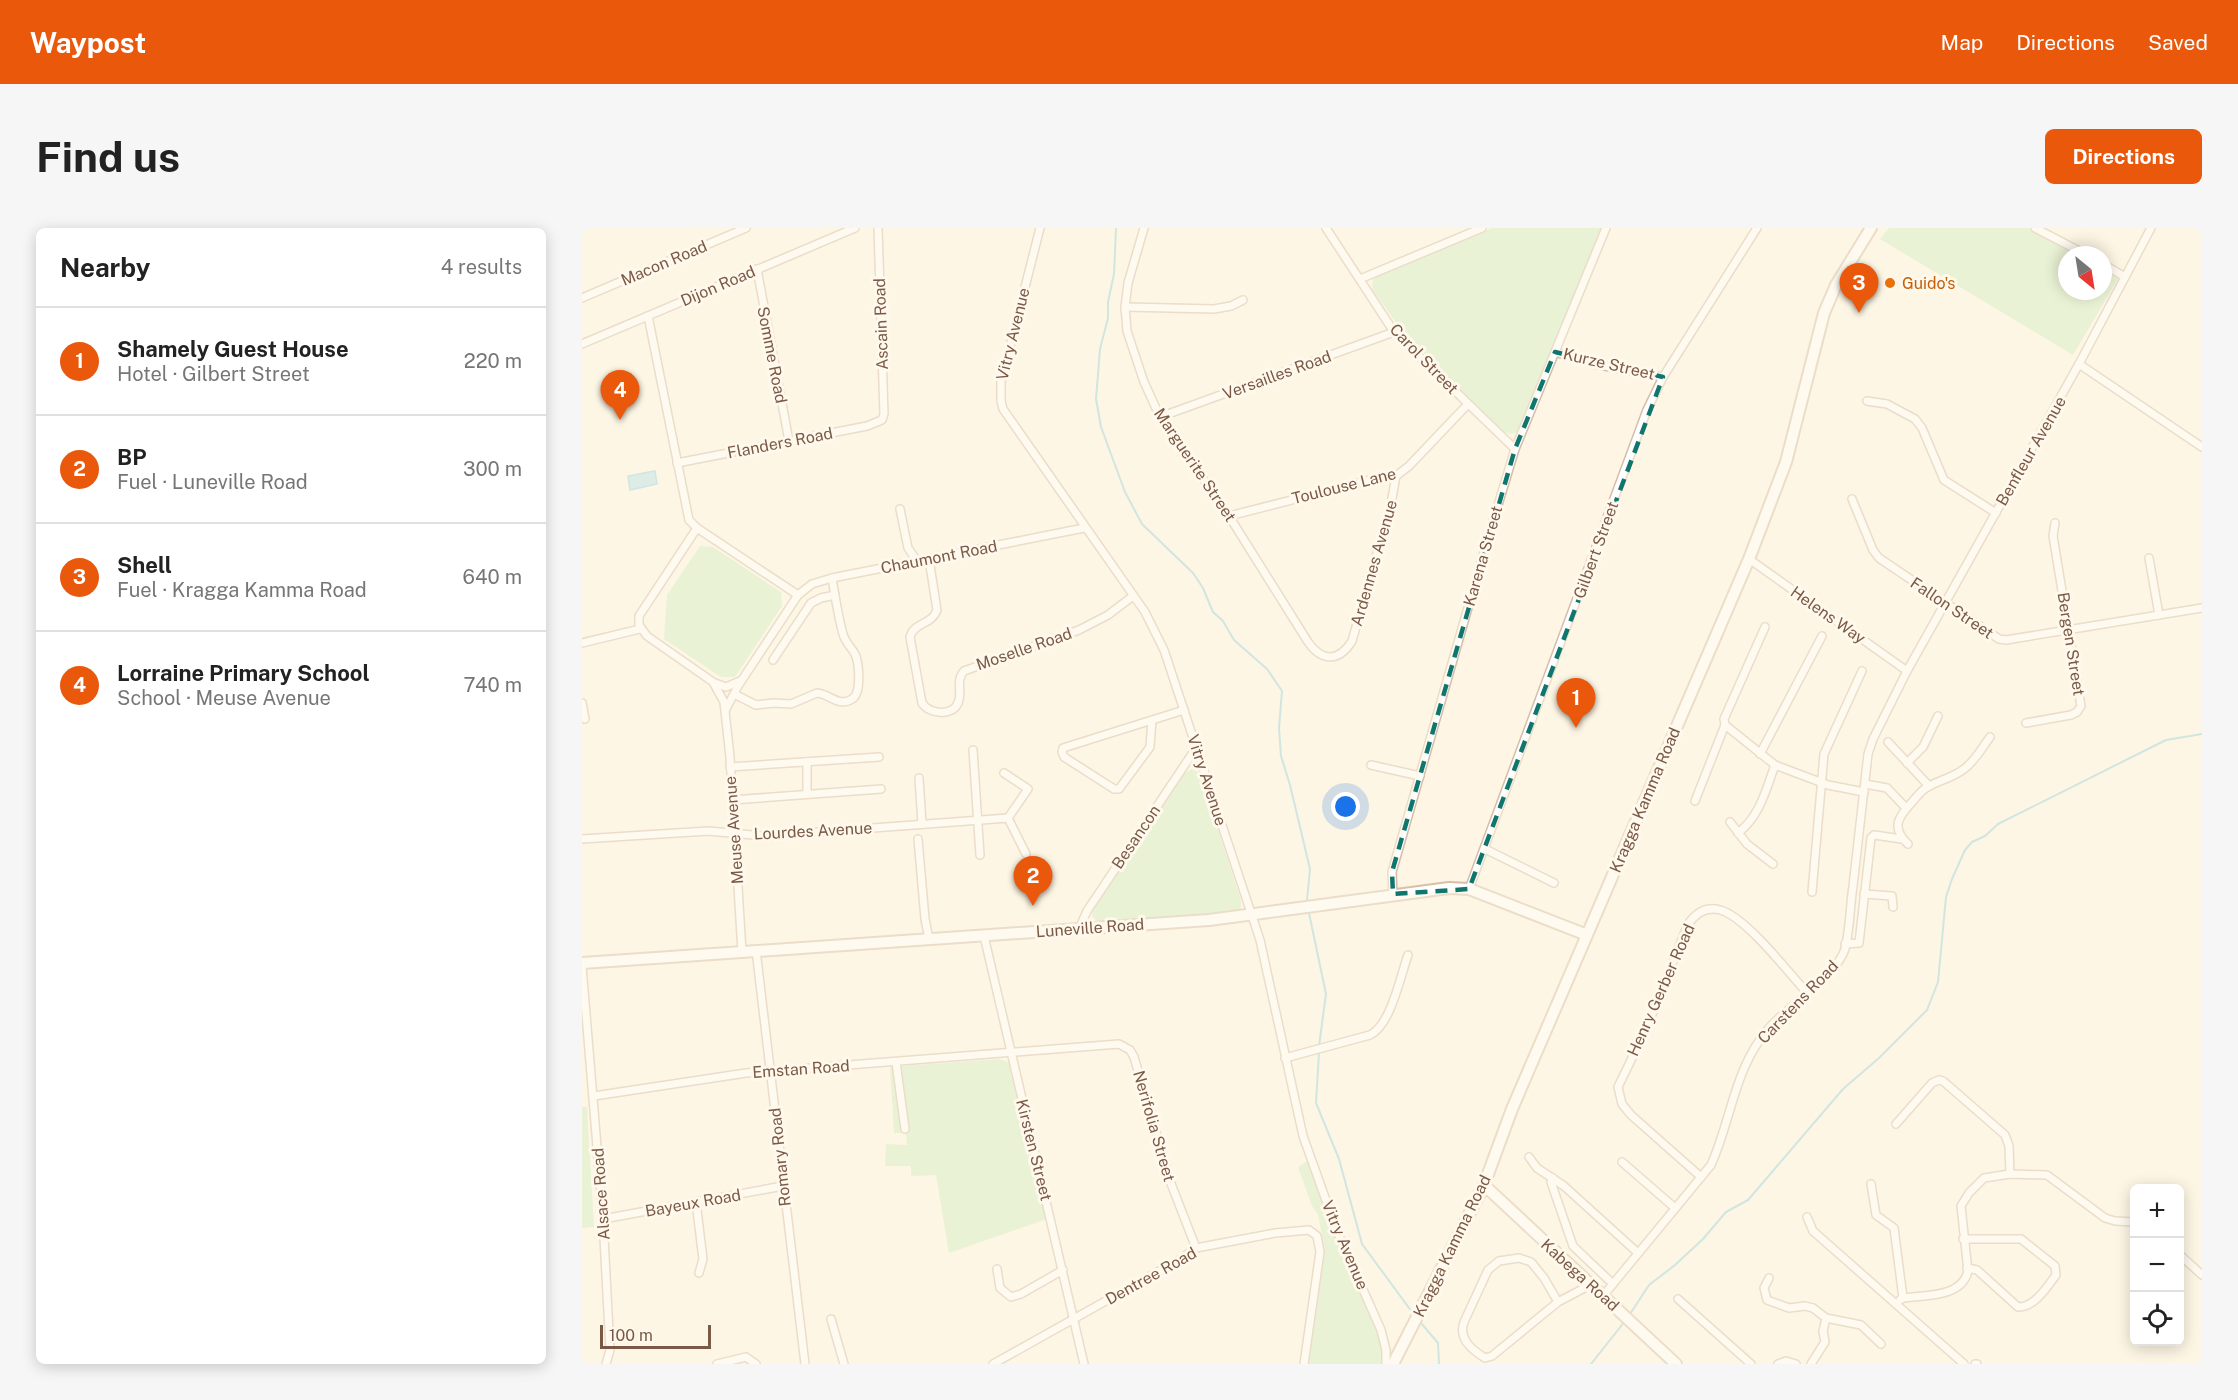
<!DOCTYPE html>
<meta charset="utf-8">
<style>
body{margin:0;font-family:"Public Sans",sans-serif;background:#f6f6f6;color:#222}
.controls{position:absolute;right:18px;bottom:18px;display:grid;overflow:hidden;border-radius:9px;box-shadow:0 3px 15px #0003}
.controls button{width:54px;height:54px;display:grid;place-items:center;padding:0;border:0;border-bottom:2px solid #e0e0e0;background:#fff;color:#222;font:30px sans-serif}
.compass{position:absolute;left:1476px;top:18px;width:54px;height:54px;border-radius:50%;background:#fff;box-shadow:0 3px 15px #0003;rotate:150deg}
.scale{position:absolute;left:18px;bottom:15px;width:111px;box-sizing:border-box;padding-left:6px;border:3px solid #7a5a46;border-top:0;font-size:16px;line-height:21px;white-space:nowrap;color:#7a5a46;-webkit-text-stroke:4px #fff8ec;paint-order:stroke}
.you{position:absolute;left:764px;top:579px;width:21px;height:21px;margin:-15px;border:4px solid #fff;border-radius:50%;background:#1a73e8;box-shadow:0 0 0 9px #1a73e833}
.badge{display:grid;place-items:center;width:39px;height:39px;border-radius:50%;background:#ea580c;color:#fff;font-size:20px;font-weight:700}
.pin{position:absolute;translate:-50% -50px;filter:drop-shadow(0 2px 3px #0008)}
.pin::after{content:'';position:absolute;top:32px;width:21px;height:18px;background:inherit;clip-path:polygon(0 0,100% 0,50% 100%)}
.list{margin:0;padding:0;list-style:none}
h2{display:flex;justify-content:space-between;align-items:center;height:78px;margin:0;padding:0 24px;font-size:26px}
h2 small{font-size:20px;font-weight:400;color:#767676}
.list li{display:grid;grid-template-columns:39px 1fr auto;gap:18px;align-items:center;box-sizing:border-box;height:108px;padding:0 24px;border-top:2px solid #e0e0e0}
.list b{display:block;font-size:22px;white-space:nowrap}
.list p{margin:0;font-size:20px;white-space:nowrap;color:#767676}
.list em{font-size:20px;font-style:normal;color:#767676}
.icon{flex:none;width:33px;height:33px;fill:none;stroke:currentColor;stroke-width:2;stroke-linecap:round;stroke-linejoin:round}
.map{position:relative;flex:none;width:1620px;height:1136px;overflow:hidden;border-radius:9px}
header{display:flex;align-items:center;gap:36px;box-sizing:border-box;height:84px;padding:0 30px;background:#ea580c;color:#fff}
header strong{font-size:28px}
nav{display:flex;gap:33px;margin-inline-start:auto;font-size:21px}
.intro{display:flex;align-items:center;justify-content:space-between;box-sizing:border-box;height:144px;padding:0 36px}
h1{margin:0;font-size:42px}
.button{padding:15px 27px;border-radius:9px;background:#ea580c;color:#fff;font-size:21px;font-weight:700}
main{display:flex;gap:36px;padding:0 36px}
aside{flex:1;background:#fff;border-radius:9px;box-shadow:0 3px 15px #0003}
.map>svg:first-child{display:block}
</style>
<header>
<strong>Waypost</strong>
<nav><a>Map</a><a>Directions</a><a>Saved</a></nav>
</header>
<div class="intro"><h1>Find us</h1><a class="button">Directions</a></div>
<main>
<aside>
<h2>Nearby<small>4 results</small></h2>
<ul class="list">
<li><span class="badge">1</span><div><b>Shamely Guest House</b><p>Hotel · Gilbert Street</p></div><em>220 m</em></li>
<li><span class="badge">2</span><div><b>BP</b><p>Fuel · Luneville Road</p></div><em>300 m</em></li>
<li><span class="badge">3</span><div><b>Shell</b><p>Fuel · Kragga Kamma Road</p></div><em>640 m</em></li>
<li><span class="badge">4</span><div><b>Lorraine Primary School</b><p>School · Meuse Avenue</p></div><em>740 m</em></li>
</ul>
</aside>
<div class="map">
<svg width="1620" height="1136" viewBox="0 0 1620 1136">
<rect width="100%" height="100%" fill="#fef5e4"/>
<g fill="#d1eec0">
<path d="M910,0H1020L938,200C934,207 927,207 919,203L825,110L790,61L791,51L797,46Z"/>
<path d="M1307,0H1446L1494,27H1485V63H1521V42L1536,51L1491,127L1298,11Z"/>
<path d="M118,318L131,319L199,364L200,378L153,449H139L82,411L85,367Z"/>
<path d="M612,540L618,546L659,673V679L652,685L633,687L517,695L510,688L511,681L595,556L603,545Z"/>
<path d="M417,831L426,834L429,839L465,991L367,1025L354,947L329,948V938H303L304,916L325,917L324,905H312L308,839Z"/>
<path d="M0,879H5L12,999L0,1000Z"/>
<path d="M725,933L756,1016L798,1109L800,1121L799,1136H726L743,1022L736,986L730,978L716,939Z"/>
</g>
<path fill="#b6e1ea" stroke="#9bd1dd" stroke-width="1.5" d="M73,243L75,256L48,262L46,248Z"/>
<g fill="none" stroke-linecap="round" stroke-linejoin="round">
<g stroke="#9bd1dd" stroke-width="2">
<path d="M534,0L532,46L526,74V90L518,121L514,171L519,199L543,264L560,296L611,345L621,360L631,384L641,393L652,412L685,441L700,463L697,500L699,528L708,557L728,641L725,672"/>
<path d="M727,685L744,766L737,818"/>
<path d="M737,824L734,875L757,931L780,1016L830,1084"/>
<path d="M1048,1086L1067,1057L1093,1037L1121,1011L1144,984L1166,972L1261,861L1297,830L1345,782L1356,754L1364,669L1370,651L1383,622L1390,614L1403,608L1416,596L1584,512L1620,506"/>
<path d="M839,1095L856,1115L857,1136"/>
<path d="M1009,1136L1043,1093"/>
</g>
<g stroke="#d4beab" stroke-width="10">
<g id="street">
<path d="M458,0L419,154V173L421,181L563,384L582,422L678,712L721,908L755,1003L799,1102L804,1122V1136"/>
<path d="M562,0L546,55L543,79L545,103L562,154L578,189L647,288L726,414C740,434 757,434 770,413L809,276L814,248"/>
<path d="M744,0L812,104L933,221"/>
<path d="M1453,0L1505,27"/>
<path d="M1521,36L1543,49"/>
<path d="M175,41L207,213"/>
<path d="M778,51L900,0"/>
<path d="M0,70L164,0"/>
<path d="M543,79L632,81L649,78L661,72"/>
<path d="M66,88L107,292L115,300L216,367"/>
<path d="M0,116L273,0"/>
<path d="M973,124L1012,136L1081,149"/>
<path d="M1497,136L1620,219"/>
<path d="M1285,173L1305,176L1333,191L1340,200L1362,252L1414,285"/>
<path d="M578,189L812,104"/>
<path d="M95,235L285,198L300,192L302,186L296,0"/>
<path d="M1270,271L1291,322L1297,330L1417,411L1424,412L1620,380"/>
<path d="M318,281L326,320L335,333"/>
<path d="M647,288L788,252L814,248L827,238L886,176"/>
<path d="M115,300L57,388V397L65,408L131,454L142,474L148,529L160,724"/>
<path d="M1567,330L1577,387"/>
<path d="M347,331L355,382C350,397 332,394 328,409L340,475C347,486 370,489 376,475C381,464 373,453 382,443L497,402L526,387L551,368"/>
<path d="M1167,331L1325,443"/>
<path d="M0,415L58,401"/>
<path d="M191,432L229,375L239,370L253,367"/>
<path d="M133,455L144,459L158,453"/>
<path d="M152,466L174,477L192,475L209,476L235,465C246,465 257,480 270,471C280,465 277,435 273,426C269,419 263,414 261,406C256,388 253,368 250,350"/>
<path d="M0,475L3,491"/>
<path d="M144,481L156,458L216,367L230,356L250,350L502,300"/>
<path d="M570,492L568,519L537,561H532L482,529L480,524L481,520L602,482"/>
<path d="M1444,495L1489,487L1495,484L1499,478L1471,308L1473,295"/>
<path d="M1143,497L1193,537L1246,557L1282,564"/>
<path d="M1306,514L1347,558"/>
<path d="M391,522L398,627"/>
<path d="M1178,526L1240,408"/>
<path d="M225,534V566"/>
<path d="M1325,535L1341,519L1356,488"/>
<path d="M789,537L838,548"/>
<path d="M148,539L297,529"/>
<path d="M422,545L446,561L426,590L444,626"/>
<path d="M337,550L340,596"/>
<path d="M1283,556L1305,560L1324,580"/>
<path d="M150,572L299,561"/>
<path d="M1113,573L1143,497L1142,491L1183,399"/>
<path d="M1148,594L1165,616L1191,636"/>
<path d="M1156,605C1178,588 1184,562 1193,537"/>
<path d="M0,611L126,603L183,608L426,590"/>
<path d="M336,611L343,691L347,711"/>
<path d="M1326,616C1308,599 1317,588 1331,573C1335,568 1339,563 1344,560C1356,552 1369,551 1382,541C1393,533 1400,520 1408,509"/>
<path d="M903,621L972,655"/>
<path d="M887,661L1065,182L1081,149L1175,0"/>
<path d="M1230,664L1242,526L1280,443"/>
<path d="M811,666L810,644L906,310L933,221L1024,0"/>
<path d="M1282,666L1310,668L1311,679"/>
<path d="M497,701L505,683L614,520"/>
<path d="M402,708L502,1136"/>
<path d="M1263,716L1277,715L1289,610L1292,607L1320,611"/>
<path d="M174,722L223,1136"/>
<path d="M0,738L21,991L28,1122L24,1136"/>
<path d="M703,830L788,807C809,797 818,749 826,727"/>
<path d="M314,834L323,901"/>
<path d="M12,868L164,845L537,816L548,822L552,829L588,953L614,1020"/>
<path d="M1314,896L1350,855L1357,852L1361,853L1423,907L1427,918L1428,946"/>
<path d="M947,929L955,940L982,958L1056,1025"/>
<path d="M1040,934L1093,980"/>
<path d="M1119,949L1049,887L1040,876L1036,859L1065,799L1106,696C1114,685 1124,678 1138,682C1163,688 1207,745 1225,765"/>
<path d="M971,950L969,954L991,1018L1031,1056"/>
<path d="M1289,956L1294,987L1312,1000L1321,1070L1318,1072"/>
<path d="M114,974L121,1031L117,1045"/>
<path d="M1225,989L1231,1003L1382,1136"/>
<path d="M21,991L201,958"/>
<path d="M1381,1011H1439L1473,1038L1474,1047C1465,1059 1453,1079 1436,1079L1395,1042L1385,1040"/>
<path d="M1598,1027L1620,1047"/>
<path d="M415,1041L418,1060L429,1069L439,1066L481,1042"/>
<path d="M1187,1050L1182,1060L1185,1072L1207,1080L1223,1078L1231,1080L1244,1090L1279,1097L1299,1116"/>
<path d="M1021,1068L1129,937C1150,890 1152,840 1187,800C1206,778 1255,747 1263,721C1268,701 1268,678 1271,658C1276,614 1281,570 1286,526L1291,511L1325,443L1497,136L1569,0"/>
<path d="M1321,1070C1342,1067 1380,1070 1386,1043L1379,978L1387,965L1402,950L1428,946L1465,947L1523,990L1533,993L1552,994"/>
<path d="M1096,1071L1169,1136"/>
<path d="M976,1074L962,1050L949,1034L937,1030L917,1033L906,1042L882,1094C876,1111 890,1122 903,1130L910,1128L976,1074L1008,1057"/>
<path d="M249,1091L262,1136"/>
<path d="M135,1136L164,1129L174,1136"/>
<path d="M411,1136L597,1032L614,1020L693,1005L727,1002L735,1008L738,1024L722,1136"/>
<path d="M1196,1136L1204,1133L1214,1136"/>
<path d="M1229,1136L1243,1114L1241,1103L1244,1090"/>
<path d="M1393,1136H1395"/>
</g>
</g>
<g stroke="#d7bfa8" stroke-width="14">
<g id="secondary">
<path d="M0,735L627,692L867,660L887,661L1005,707"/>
<path d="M902,957L1094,1136"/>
<path d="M811,1136L902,957L930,881L1167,331L1204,234L1242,85L1254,57L1289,0"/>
</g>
</g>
<use href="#street" stroke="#fff" stroke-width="7"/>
<use href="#secondary" stroke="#fff" stroke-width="10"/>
</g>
<path d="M0 0H1620V1136H0ZM973,124L1081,149L887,661L811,666L810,644L933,221Z" fill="#fef5e4" fill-opacity=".55" fill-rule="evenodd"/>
<path fill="none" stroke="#0f766e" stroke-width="4.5" stroke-dasharray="12 8" stroke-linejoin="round" d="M973,124L1081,149L887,661L811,666L810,644L933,221Z"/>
<circle fill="#e8710a" stroke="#fff8ec" stroke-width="2" cx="1308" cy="55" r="6"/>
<g text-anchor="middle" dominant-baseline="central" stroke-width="6" stroke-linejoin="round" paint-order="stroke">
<g font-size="16" fill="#7a5a46" stroke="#fff8ec">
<text transform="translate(82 35) rotate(-23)">Macon Road</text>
<text transform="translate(136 58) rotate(-23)">Dijon Road</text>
<text transform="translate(299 96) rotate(-92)">Ascain Road</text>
<text transform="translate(431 106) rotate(-76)">Vitry Avenue</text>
<text transform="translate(190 127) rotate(79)">Somme Road</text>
<text transform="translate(842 131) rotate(46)">Carol Street</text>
<text transform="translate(1027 136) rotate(13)">Kurze Street</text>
<text transform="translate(695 147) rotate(-20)">Versailles Road</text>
<text transform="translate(198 215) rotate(-11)">Flanders Road</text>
<text transform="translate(1449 223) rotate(-60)">Benfleur Avenue</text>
<text transform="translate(613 237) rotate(56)">Marguerite Street</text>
<text transform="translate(762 258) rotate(-14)">Toulouse Lane</text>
<text transform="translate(1014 322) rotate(-70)">Gilbert Street</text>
<text transform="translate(901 328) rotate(-74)">Karena Street</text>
<text transform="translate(357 329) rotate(-11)">Chaumont Road</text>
<text transform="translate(792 335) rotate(-74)">Ardennes Avenue</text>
<text transform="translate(1370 380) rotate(34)">Fallon Street</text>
<text transform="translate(1246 387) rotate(35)">Helens Way</text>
<text transform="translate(1489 416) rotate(81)">Bergen Street</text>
<text transform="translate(442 421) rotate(-19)">Moselle Road</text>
<text transform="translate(625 552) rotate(72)">Vitry Avenue</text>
<text transform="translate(1063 572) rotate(-67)">Kragga Kamma Road</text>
<text transform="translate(152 602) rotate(-94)">Meuse Avenue</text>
<text transform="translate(231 603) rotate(-3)">Lourdes Avenue</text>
<text transform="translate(554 609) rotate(-56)">Besancon</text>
<text transform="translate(508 700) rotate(-4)">Luneville Road</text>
<text transform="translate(1079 762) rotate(-66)">Henry Gerber Road</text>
<text transform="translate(1216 774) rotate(-46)">Carstens Road</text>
<text transform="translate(219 841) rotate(-4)">Emstan Road</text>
<text transform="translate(572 898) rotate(74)">Nerifolia Street</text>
<text transform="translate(452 922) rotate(76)">Kirsten Street</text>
<text transform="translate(198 929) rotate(-96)">Romary Road</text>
<text transform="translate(19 966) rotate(-94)">Alsace Road</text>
<text transform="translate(111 975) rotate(-10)">Bayeux Road</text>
<text transform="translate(763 1017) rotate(67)">Vitry Avenue</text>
<text transform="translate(870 1018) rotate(-64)">Kragga Kamma Road</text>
<text transform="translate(998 1047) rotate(42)">Kabega Road</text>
<text transform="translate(569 1048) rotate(-29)">Dentree Road</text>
</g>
<g font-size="16" fill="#c56008" stroke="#fff8ec" text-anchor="start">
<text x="1320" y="55">Guido's</text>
</g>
</g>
</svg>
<div class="controls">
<button>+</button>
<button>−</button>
<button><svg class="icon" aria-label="locate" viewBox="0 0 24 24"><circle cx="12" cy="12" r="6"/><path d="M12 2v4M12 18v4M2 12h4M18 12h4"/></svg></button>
</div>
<svg class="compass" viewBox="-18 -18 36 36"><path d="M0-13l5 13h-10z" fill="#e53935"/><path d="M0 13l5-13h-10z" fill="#767676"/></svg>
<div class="scale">100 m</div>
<div class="you"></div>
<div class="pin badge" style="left:994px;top:500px">1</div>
<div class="pin badge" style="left:451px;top:678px">2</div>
<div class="pin badge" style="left:1277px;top:85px">3</div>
<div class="pin badge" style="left:38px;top:192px">4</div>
</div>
</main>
